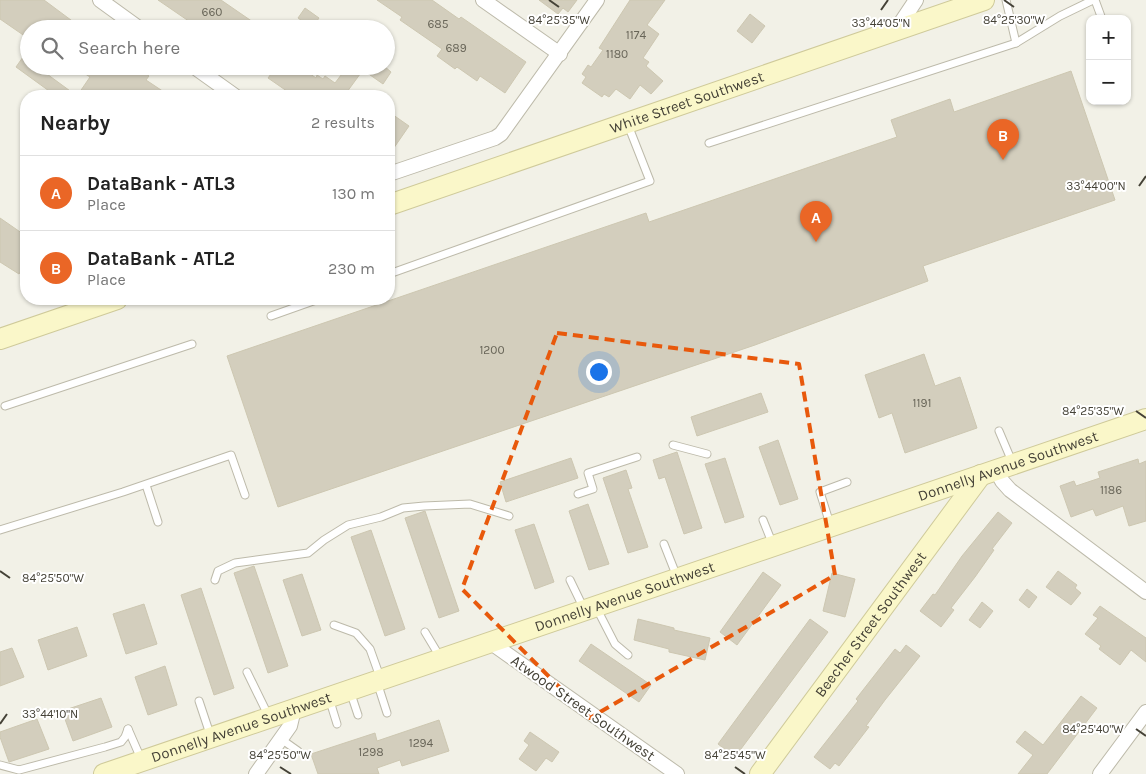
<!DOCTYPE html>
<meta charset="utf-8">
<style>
body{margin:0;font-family:Karla,sans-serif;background:#f6f6f6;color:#222}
.controls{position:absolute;right:15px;top:15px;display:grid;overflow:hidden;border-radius:10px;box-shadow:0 1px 4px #0004}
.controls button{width:45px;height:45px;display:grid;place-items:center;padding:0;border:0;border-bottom:1px solid #e0e0e0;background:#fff;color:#222;font:25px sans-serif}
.you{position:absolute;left:598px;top:371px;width:18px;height:18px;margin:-12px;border:4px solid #fff;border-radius:50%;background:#1a73e8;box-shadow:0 0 0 8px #1a73e833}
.badge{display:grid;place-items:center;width:32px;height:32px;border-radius:50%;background:#ea6626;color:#fff;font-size:16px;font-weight:700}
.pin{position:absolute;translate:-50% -41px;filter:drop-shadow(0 1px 2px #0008)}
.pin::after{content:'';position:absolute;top:26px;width:18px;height:15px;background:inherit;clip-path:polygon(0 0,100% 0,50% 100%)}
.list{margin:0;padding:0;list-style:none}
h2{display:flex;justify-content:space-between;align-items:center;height:65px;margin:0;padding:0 20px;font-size:21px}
h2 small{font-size:16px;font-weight:400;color:#767676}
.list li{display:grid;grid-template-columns:32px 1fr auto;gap:15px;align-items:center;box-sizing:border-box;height:75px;padding:0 20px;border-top:1px solid #e0e0e0}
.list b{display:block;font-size:19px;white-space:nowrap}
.list p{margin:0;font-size:16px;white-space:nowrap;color:#767676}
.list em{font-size:16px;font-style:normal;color:#767676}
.icon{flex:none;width:28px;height:28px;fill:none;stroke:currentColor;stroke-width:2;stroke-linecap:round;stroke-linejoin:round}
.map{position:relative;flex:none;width:1146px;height:774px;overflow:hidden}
.search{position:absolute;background:#fff;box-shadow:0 1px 4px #0004;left:20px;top:20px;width:375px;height:55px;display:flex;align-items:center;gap:12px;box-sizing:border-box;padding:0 18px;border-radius:28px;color:#767676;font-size:19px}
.panel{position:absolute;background:#fff;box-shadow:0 1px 4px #0004;left:20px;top:90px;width:375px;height:215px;border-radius:20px}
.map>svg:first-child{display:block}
</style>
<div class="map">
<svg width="1146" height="774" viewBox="0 0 1146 774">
<rect width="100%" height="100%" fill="#f2f1e7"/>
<g fill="#d3cebd" stroke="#cdc7b1">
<path d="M0,0H44L83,29H29V39L0,19Z"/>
<path d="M158,0H221L253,22L248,29H190L193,24Z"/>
<path d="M377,0H432L459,19L461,17L526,62L505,93L480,76L477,81L457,67L455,69L437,56L442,49L400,20L402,17Z"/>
<path d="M539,0H577L568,12L563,8L558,14Z"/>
<path d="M630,0H665L647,25L659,34L643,58L649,62L646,66L663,81L651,94L640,85L630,99L616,89L609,97L604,94L602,97L582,83L586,77L582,74L588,65L591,67L603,50L599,48Z"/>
<path d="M305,8L319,18L312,28L298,18Z"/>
<path d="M750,14L765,26L752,43L737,31Z"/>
<path d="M23,57L29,61V66H36L77,96L90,77L73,66H136L149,76L146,80L170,96H118L109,90L105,96H56L16,67Z"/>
<path d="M260,66H299L316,78L317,75L323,79L325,76L335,83L348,66H384L391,72L383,84L363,70L344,96H294L268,78L271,74Z"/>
<path d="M1071,71L1115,200L923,266L928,281L755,345L278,507L227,356L646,213L649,222L897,137L891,120L950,99L954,112Z"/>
<path d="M389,112L409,126L389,155Z"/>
<path d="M0,218L26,236V264L19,274L0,262Z"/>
<path d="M924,354L935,386L960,377L977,428L905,453L892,413L879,418L865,375Z"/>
<path d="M761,393L768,412L697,436L691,417Z"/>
<path d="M778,440L798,499L780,505L759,447Z"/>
<path d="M677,452L702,528L684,534L665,477L659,479L653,460Z"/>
<path d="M571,458L578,478L506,502L500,482Z"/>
<path d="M725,458L744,517L725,523L705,464Z"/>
<path d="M1138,459L1139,464L1146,461V521L1129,526L1123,506L1096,516L1093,509L1071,517L1060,486L1074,481L1076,486L1100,478L1098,472Z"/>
<path d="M626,470L632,488L628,489L648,547L628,553L603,478Z"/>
<path d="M588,504L609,564L589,570L569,511Z"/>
<path d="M425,511L459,611L439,618L405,518Z"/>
<path d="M998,512L1012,523L992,549L994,550L975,577L951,608L954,610L941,627L920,611L933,594L935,595L962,556Z"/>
<path d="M534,524L554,582L535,589L515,530Z"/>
<path d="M371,530L405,629L385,636L351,537Z"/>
<path d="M254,566L288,666L268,673L234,573Z"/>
<path d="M1058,571L1077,585L1075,588L1081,593L1071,605L1046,587Z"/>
<path d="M763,572L781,585L737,645L720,632Z"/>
<path d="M832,573L855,579L845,617L823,611Z"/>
<path d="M302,574L321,630L302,636L283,580Z"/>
<path d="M201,588L234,688L214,695L181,595Z"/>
<path d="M1027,589L1037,597L1029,608L1019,600Z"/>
<path d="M982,602L993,611L980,628L969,620Z"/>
<path d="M144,604L157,644L126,654L113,614Z"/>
<path d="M1100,606L1146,638V662L1131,650L1120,665L1099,649L1101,646L1085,634L1098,618L1093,615Z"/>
<path d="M638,619L674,628V630L710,638L705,660L669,652V649L634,640Z"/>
<path d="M810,619L828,632L735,757L718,744Z"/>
<path d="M77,627L87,656L48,670L38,640Z"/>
<path d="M591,644L651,685L639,702L579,661Z"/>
<path d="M906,645L920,656L885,700L866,726L869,727L839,766L835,763L830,769L814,757L858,701L856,699L895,649L900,653Z"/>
<path d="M12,648L24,677L0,686V652Z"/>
<path d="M165,666L177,705L148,715L135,677Z"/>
<path d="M1081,696L1097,708L1047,774H1018L1033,755L1016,742L1025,731L1043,745Z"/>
<path d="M101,698L112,727L73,741L62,711Z"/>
<path d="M37,719L49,749L9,762L0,737V732Z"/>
<path d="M439,720L449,751L402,766L400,760L377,768L379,774H318L311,754L375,733L377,741Z"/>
<path d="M530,732L559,752L552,762L546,758L536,771L519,759L529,745L524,741Z"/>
</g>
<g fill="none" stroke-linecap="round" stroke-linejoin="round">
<g stroke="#bdbaaa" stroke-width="9">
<g id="lane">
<path d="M1006,0L1016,43"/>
<path d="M1095,0L1102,19"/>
<path d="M709,143L1016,43L1060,16L1093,0"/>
<path d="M389,274L650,181L628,125"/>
<path d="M271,316L319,299"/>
<path d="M5,406L192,344"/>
<path d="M999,431L1013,464"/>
<path d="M673,445L707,454"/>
<path d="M146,485L158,522"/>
<path d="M578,494L593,489L588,473L637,457"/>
<path d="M763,520L773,545"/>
<path d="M830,524L820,492L847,482"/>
<path d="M0,530L123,492L231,455L245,495"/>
<path d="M664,544L677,577"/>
<path d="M215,580L218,571L235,563L308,553L324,540L348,525L381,517L403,508L424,506L470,504L509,516"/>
<path d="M570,580L584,609"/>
<path d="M597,609L615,644L628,655"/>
<path d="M334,625L356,633L370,649L380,677"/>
<path d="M425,632L440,657"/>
<path d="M247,672L269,717"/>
<path d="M377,682L387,713"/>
<path d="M350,691L358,715"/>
<path d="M329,698L337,724"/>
<path d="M199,701L211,737"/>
<path d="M128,729L142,761"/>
<path d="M281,739L298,751"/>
<path d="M0,765L19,770L105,747L121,742L125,737L128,729"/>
</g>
</g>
<g stroke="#bdbaaa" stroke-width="16">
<g id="street">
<path d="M100,0L140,29"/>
<path d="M483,0L560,54"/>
<path d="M896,30L916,0"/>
<path d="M193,66L235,96"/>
<path d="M389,174L495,138L501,134L597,0"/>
<path d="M996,470L1002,481L1010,490L1146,592"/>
<path d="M490,642L677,774"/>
<path d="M256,774L290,726L294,709"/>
<path d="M1100,774L1146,712"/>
</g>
</g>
<g stroke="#cfca9a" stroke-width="22">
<g id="secondary">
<path id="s1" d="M389,205L984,0"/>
<path d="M0,339L117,299"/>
<path id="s2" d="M104,774L1146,419"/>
<path id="s3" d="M760,774L981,475"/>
</g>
</g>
<use href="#lane" stroke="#fff" stroke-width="7"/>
<use href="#street" stroke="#fff" stroke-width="14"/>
<use href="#secondary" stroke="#faf7c9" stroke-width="20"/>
</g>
<path fill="none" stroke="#e8590c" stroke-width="4" stroke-dasharray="10 6" stroke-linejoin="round" d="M557,333L799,364L835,575L590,718L462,589Z"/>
<path fill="none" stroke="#454237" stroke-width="2" d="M549,0L559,7M1004,0L1014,7M881,10L888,0M1139,186L1146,176M1136,411L1146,418M0,571L10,578M0,724L7,714M1136,729L1146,736M280,767L291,774M735,767L745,774"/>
<g text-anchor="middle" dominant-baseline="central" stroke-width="4" stroke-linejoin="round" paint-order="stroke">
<g font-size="12" fill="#686558">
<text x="212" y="12">660</text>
<text x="438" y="24">685</text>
<text x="636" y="35">1174</text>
<text x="456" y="48">689</text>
<text x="617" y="54">1180</text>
<text x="492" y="350">1200</text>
<text x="922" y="403">1191</text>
<text x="1111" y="490">1186</text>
<text x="421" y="743">1294</text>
<text x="371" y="752">1298</text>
</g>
<g font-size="15" fill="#454237" stroke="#fff">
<text stroke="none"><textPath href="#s1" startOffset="315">White Street Southwest</textPath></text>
<text stroke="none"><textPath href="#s2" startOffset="955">Donnelly Avenue Southwest</textPath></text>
<text stroke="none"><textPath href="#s2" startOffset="550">Donnelly Avenue Southwest</textPath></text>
<text stroke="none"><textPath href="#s3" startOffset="186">Beecher Street Southwest</textPath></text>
<text transform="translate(583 708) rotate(35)">Atwood Street Southwest</text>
<text stroke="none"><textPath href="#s2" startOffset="145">Donnelly Avenue Southwest</textPath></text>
</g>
</g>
<g font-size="12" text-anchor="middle" fill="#454237" stroke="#fff" stroke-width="4" stroke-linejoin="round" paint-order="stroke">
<text x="559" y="24">84°25'35"W</text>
<text x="1014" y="24">84°25'30"W</text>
<text x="881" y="27">33°44'05"N</text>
<text x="1096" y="190">33°44'00"N</text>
<text x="1093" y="415">84°25'35"W</text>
<text x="53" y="582">84°25'50"W</text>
<text x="50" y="718">33°44'10"N</text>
<text x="1093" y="733">84°25'40"W</text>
<text x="280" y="759">84°25'50"W</text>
<text x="735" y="759">84°25'45"W</text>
</g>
</svg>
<div class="controls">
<button>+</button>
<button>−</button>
</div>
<div class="you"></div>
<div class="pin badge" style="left:816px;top:242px">A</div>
<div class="pin badge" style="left:1003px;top:160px">B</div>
<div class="search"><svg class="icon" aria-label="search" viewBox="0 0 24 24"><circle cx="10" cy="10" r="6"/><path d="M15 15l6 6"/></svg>Search here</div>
<section class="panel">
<h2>Nearby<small>2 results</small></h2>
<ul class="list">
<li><span class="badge">A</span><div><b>DataBank - ATL3</b><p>Place</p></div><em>130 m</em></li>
<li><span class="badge">B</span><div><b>DataBank - ATL2</b><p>Place</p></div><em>230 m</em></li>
</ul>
</section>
</div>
